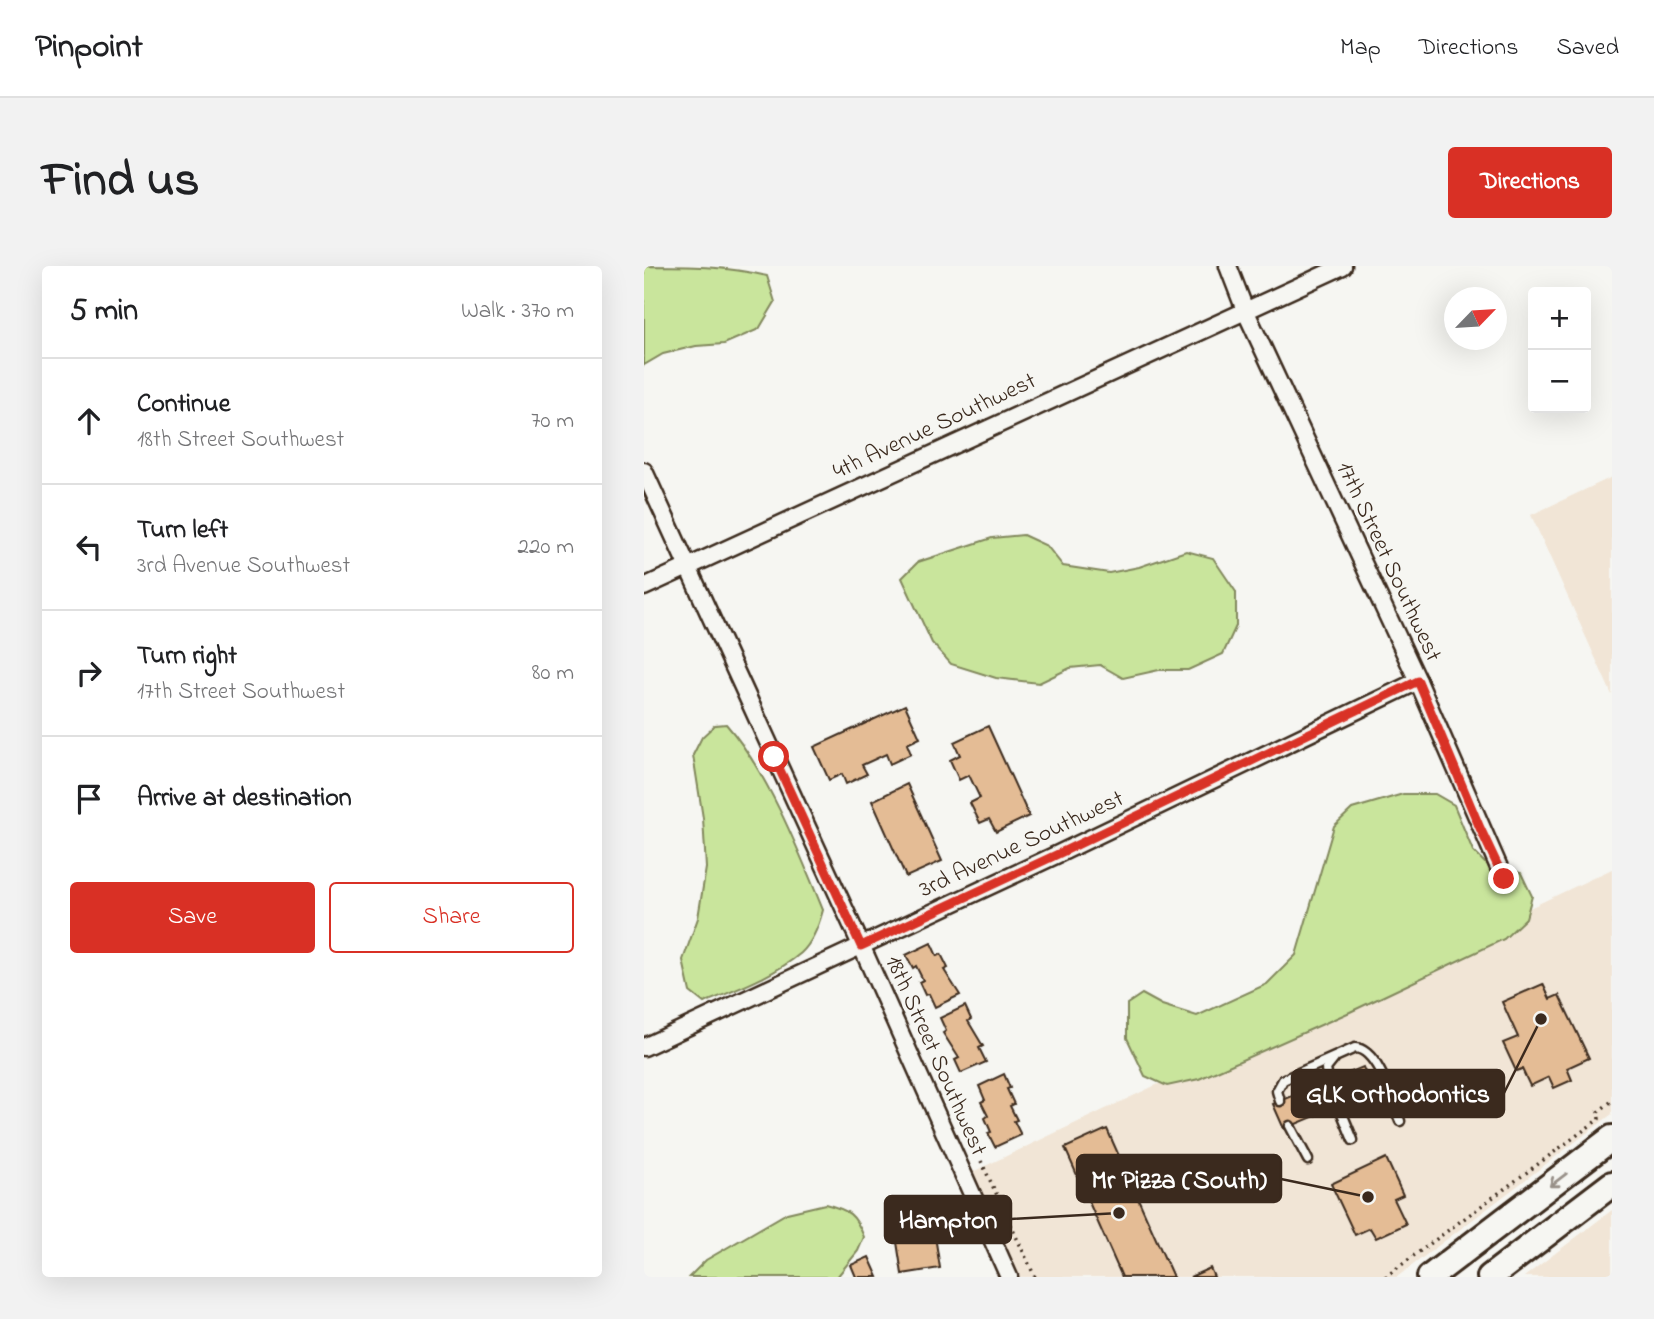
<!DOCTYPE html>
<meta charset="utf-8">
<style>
body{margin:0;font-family:"Indie Flower",sans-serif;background:#f2f2f2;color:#202124}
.controls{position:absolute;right:21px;top:21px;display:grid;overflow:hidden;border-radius:7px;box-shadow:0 7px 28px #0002}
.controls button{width:63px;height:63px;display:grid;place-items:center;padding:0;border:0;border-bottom:2px solid #e0e0e0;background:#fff;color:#202124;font:35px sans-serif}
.compass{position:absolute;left:800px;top:21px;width:63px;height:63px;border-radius:50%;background:#fff;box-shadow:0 7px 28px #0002;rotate:65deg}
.stop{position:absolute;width:21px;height:21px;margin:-16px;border:5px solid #d93025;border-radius:50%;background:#fff}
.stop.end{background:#d93025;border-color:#fff;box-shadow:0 2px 7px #0008}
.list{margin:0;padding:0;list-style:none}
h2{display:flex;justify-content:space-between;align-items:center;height:91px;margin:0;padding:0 28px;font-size:30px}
h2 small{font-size:23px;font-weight:400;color:#757577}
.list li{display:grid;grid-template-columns:46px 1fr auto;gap:21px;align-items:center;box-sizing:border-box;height:126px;padding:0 28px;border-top:2px solid #e0e0e0}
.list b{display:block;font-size:26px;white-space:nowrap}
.list p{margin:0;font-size:23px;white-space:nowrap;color:#757577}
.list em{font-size:23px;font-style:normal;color:#757577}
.actions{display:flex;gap:14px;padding:21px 28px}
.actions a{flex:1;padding:16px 0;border:2px solid #d93025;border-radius:7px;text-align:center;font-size:24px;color:#d93025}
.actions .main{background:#d93025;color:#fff}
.icon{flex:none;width:38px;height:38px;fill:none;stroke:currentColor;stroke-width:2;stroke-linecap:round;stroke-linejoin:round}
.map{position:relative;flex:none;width:968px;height:1011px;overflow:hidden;border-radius:7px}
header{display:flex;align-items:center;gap:42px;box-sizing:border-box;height:98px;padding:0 35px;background:#fff;border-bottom:2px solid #e0e0e0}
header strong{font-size:33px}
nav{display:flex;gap:38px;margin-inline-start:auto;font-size:24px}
.intro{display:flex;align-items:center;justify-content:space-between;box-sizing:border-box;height:168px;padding:0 42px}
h1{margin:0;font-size:49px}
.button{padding:18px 32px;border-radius:7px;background:#d93025;color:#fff;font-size:24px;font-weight:700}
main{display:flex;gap:42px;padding:0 42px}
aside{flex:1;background:#fff;border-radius:7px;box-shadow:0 7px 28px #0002}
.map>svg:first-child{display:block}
</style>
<header>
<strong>Pinpoint</strong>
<nav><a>Map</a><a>Directions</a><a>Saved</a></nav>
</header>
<div class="intro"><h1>Find us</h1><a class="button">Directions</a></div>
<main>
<aside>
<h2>5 min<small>Walk · 370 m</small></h2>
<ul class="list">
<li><svg class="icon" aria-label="ahead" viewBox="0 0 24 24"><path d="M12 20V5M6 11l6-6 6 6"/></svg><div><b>Continue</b><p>18th Street Southwest</p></div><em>70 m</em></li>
<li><svg class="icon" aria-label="left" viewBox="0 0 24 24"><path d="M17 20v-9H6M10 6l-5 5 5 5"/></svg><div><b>Turn left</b><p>3rd Avenue Southwest</p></div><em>220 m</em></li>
<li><svg class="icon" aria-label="right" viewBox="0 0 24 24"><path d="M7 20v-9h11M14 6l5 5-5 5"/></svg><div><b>Turn right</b><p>17th Street Southwest</p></div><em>80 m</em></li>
<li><svg class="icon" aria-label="arrive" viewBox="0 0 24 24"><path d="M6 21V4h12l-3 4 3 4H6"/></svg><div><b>Arrive at destination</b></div></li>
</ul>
<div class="actions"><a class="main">Save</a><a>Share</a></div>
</aside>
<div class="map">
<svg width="968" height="1011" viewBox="0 0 968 1011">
<rect width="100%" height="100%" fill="#f6f6f2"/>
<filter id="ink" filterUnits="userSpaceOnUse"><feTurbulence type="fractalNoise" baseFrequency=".0143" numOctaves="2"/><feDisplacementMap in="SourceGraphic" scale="14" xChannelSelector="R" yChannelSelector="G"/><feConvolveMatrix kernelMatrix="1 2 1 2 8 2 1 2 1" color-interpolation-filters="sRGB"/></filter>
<g filter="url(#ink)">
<g fill="#f1e5d6">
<path d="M968,211V429L887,249Z"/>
<path d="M968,603V848L753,1011H365L320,910Z"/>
<path d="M968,944V1011H880Z"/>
</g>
<g fill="#c9e59c" stroke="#82885d" stroke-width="2">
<path d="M0,0C42,0 82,0 123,10L131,36L115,63L80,78L52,80L19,88L0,99Z"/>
<path d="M379,269L403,280L419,300L465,307L495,301L542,285L569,292L592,326V360L579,388L544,404H515L479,412L456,399L426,402L395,417L352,412L307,398L288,377L258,312L274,296L348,272Z"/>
<path d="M82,458C123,505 155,585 179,644C175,659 169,676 157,687C130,710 93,723 60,737L46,726L39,694L54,652L62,602L59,552L49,489L58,471L71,459Z"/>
<path d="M759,528H791L810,539L829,585L841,597L877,607L888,630L882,652L860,673L706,746L555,813L523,820L501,810L483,772V738L498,728L518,739L553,750L623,718L652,689L690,560L708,543Z"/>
<path d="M181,938C205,944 211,948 220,971L214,985L193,1011H45L62,994L143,947Z"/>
</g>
<g fill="#e4bc95" stroke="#3b2a1e" stroke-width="2">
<path d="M261,439L276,472L263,478L267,488L246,498L242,488L218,499L223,508L202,518L198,508L185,514L170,481Z"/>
<path d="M344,460L385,550L352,566L345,553L336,557L326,537L336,532L325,509L315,514L306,494L316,489L310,476Z"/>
<path d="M263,518L298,595L262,611L228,535Z"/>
<path d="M287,677L293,690L297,688L304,702L300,704L316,729L291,741L285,728L281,729L275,716L279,714L272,700L269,702L262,689Z"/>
<path d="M899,718L906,733L915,729L945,792L923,802L928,814L910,822L905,811L886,820L878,803L872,805L859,777L874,771L858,736Z"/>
<path d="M321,740L327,753L324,755L339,780L335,782L342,796L317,807L311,794L315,792L299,767L302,765L296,752Z"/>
<path d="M719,801L729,826L640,863L629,838Z"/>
<path d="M360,808L366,822L363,823L370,838L366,840L373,854L370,855L377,869L351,881L344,867L347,866L341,852L344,850L337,836L341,834L335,820Z"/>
<path d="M463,863L529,1011H478L421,882Z"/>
<path d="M742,892L759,929L750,933L762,958L732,972L726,962L711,969L687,918Z"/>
<path d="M288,951L296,1002L258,1008L250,957Z"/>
<path d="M225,991L234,1011H212L207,999Z"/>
<path d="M566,1002L570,1011H546Z"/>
</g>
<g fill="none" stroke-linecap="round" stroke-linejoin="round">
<g stroke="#3b2a1e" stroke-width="13">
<g id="lane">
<path d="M684,815L682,803L690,793"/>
<path d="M636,835L633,825L639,814L711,782C734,783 748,835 756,855"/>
<path d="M695,840L709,874"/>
<path d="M646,860L664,894"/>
</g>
</g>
<g stroke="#3b2a1e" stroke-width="21">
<g id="street">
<path d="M584,0L601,44L774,415L860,613"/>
<path d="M0,205L217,679L365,1011"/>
<path d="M0,321L699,0"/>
<path d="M0,781L412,589L774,415"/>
</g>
</g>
<g stroke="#3b2a1e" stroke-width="30">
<g id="primary">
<path d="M786,1011L968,872"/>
<path d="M846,1011L968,918"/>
</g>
</g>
<g stroke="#3b2a1e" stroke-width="3.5" stroke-dasharray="2 5" stroke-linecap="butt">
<path d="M337,895L391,1011"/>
<path d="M741,1011L955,853L954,846L968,835"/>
</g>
<use href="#lane" stroke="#f6f6f2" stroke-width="8"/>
<use href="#street" stroke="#f6f6f2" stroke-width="16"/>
<use href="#primary" stroke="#f6f6f2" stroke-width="24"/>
</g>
<defs><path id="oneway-shaft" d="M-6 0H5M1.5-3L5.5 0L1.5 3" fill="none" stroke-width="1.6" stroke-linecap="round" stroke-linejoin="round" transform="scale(1.75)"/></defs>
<use stroke="#989088" href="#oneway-shaft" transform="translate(914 914) rotate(143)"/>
</g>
<g fill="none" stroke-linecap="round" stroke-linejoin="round" filter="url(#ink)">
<path stroke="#d93025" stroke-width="9" d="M130,491L217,680L412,589L774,415L836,562L860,613"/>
</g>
<g text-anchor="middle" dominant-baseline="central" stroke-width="7" stroke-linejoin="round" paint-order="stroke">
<g font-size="24" fill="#3b2a1e" stroke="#f6f6f2">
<text transform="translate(291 161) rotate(-25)">4th Avenue Southwest</text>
<text transform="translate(744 296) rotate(65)">17th Street Southwest</text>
<text transform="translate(378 579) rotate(-25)">3rd Avenue Southwest</text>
<text transform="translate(291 790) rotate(66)">18th Street Southwest</text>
</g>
</g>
<path fill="none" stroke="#3b2a1e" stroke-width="2.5" d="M897 753L860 827M724 931L637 913M475 947L367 953"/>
<g fill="#3b2a1e" stroke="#f6f6f2" stroke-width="2.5">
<circle cx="897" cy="753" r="7"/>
<circle cx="724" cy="931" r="7"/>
<circle cx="475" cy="947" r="7"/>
</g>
<g fill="#3b2a1e" stroke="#3b2a1e" stroke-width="2.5">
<rect x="648" y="804" width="212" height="47" rx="7"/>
<rect x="433" y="889" width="204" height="47" rx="7"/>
<rect x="241" y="930" width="126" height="47" rx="7"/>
</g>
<g font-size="26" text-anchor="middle" font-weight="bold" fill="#fff">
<text x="754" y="836">GLK Orthodontics</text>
<text x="535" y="922">Mr Pizza (South)</text>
<text x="304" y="962">Hampton</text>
</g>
</svg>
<div class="controls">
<button>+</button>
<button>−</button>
</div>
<svg class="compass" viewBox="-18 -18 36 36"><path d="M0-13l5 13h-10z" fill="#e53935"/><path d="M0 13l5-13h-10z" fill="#757577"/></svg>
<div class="stop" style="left:130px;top:491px"></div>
<div class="stop end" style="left:860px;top:613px"></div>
</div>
</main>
